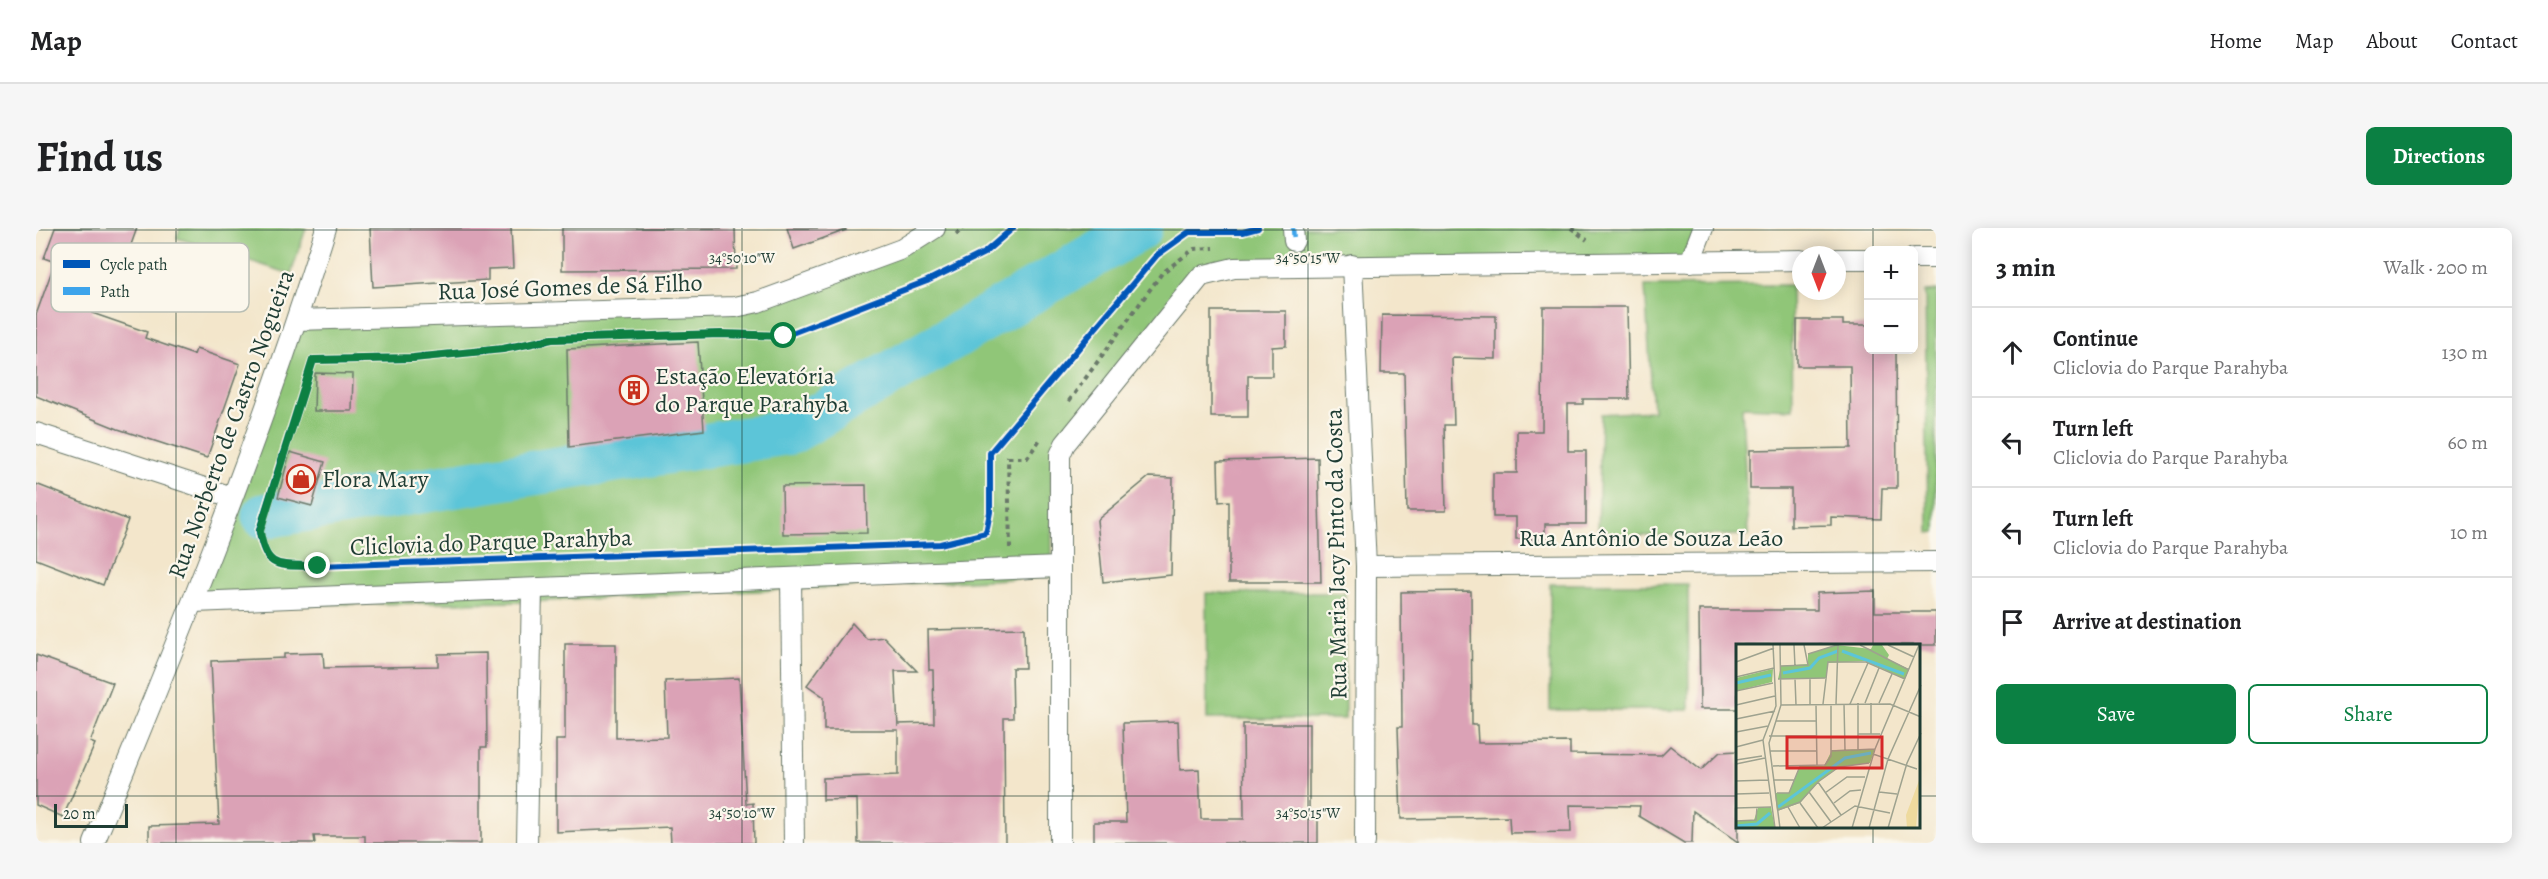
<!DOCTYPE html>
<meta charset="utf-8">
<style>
body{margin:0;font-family:Alegreya,serif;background:#f6f6f6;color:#202124}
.controls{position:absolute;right:18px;top:18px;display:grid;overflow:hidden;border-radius:9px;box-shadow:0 3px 15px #0003}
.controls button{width:54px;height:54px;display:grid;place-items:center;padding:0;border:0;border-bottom:2px solid #e0e0e0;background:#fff;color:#202124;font:30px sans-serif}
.compass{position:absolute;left:1756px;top:18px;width:54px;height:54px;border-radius:50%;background:#fff;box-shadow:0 3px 15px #0003;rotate:180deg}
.scale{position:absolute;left:18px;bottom:15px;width:74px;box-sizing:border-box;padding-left:6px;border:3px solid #1f3d34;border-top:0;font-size:16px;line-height:21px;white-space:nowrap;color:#1f3d34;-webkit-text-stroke:4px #fbf7ec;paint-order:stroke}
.stop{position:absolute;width:18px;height:18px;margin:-14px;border:4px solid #0b8043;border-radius:50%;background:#fff}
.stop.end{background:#0b8043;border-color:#fff;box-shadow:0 2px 6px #0008}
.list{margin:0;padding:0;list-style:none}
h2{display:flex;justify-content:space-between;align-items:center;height:78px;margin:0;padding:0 24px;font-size:26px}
h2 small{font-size:20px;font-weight:400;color:#757577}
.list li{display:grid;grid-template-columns:39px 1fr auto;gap:18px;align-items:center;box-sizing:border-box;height:90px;padding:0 24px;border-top:2px solid #e0e0e0}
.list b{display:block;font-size:22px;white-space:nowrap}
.list p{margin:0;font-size:20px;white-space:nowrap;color:#757577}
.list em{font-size:20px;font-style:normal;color:#757577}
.actions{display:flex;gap:12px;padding:18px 24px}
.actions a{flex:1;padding:14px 0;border:2px solid #0b8043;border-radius:9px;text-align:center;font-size:21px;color:#0b8043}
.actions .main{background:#0b8043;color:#fff}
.icon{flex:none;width:33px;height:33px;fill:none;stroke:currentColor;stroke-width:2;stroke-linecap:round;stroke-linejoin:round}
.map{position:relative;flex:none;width:1900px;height:615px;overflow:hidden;border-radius:9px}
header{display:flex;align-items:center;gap:36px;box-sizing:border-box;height:84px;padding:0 30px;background:#fff;border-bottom:2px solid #e0e0e0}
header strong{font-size:28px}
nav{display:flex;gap:33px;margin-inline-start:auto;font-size:21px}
.intro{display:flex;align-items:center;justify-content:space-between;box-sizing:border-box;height:144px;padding:0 36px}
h1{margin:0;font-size:42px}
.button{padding:15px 27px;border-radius:9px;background:#0b8043;color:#fff;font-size:21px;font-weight:700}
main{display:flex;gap:36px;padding:0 36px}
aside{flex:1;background:#fff;border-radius:9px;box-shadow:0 3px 15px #0003}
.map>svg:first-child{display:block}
</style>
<header>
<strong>Map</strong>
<nav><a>Home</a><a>Map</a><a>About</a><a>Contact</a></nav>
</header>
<div class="intro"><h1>Find us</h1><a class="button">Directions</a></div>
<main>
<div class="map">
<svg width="1900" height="615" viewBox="0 0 1900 615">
<rect width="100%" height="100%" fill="#fbf7ec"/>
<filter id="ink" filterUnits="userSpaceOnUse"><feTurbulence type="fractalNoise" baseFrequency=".0167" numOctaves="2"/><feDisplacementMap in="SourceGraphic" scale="12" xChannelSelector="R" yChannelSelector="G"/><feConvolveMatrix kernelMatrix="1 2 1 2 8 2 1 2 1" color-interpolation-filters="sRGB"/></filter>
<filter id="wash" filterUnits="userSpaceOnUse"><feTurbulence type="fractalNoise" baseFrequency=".008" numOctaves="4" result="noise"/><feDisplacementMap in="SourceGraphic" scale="24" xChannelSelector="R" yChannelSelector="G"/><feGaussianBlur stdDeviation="1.35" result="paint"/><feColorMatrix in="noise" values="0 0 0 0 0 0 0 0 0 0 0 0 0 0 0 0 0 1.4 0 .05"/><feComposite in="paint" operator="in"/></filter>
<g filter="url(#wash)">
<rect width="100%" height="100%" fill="#f3e6cb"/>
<g fill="#90c678" stroke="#588256" stroke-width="1.5">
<path d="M144,0H270L255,46L141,10Z"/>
<path d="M891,0H1663L1649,36L1160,41L1015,227L1016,349L489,374L155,378L259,88L705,71L875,12Z"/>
<path d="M1755,57L1757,181L1706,179L1712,307L1562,308L1565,186L1617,183L1609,58Z"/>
<path d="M1900,63V304L1892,305L1889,64Z"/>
<path d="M1514,356H1652L1653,482H1514Z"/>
<path d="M1170,365H1309V491H1171Z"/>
</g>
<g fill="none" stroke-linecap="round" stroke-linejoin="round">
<path stroke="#5cc5d8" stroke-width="45" d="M228,288L755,204L1104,0"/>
</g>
<g id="blocks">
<g fill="#dba2b6">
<path d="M19,0H101L82,53L69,49L56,85L111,104L109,110L158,127L160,121L204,136L171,230L82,201L0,168V87L19,34L8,30Z"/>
<path d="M334,0H475L477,40L452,41V52L337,59Z"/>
<path d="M526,0H699L700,41L526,42Z"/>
<path d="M751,0H809L810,2L758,21Z"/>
<path d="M1507,79H1591L1593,171H1547V176H1532V223H1550V296H1509V311H1480V289H1457V245H1481V203H1506Z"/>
<path d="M1175,83H1250V118L1236,119V148H1212V189H1175Z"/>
<path d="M1346,87L1460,88V131L1416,130L1418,197H1408L1410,283H1371L1368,145H1345Z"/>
<path d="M1761,92H1807V97H1833V122H1860L1861,260H1846L1845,291L1795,289V297L1755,298V261H1714V222L1815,220L1814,138H1761Z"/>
<path d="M662,114L668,202L533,219L531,121Z"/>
<path d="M279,145L317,146L316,183H278Z"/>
<path d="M254,224L289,234L276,278L242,269Z"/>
<path d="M1282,230L1285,354H1193V273L1183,274L1182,233Z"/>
<path d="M1113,249L1137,250L1135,347L1067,354L1061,292Z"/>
<path d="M0,256L92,292L67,357L0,331Z"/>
<path d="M830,257L831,305L747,306L746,258Z"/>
<path d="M1435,363L1436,497H1441L1442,515L1534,514V526L1625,527L1634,518L1665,542L1684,524L1702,523V614L1657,583L1656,615H1648L1603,588L1604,578L1534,577L1535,604L1474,605L1473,589L1365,591L1362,499H1366L1365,364Z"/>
<path d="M1839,363V384H1900V417H1702V481H1664L1663,382H1781V365Z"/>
<path d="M816,395L831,411L848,409L881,443H859L862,499V496L898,495L897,442H893L892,402L988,400L989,440H976L977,490H968L969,615H822L821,571L787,572V550L862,547V502H788V469L771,457Z"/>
<path d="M529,416H580V510L631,509L629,453L703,450L710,576L717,575L718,615H635L634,599L520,604V512H529Z"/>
<path d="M287,425L288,440L402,438V426L450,425L451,519H445V615H329V608H278L279,615H113V598L183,596L175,433L248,430V426Z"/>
<path d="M0,427L77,455L54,514L59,516L27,589L0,577Z"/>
<path d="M1142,493L1144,542L1163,541L1165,591H1208L1207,496H1273V591H1282V615H1058V594H1090L1087,495Z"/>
</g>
</g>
</g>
<g filter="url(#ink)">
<use href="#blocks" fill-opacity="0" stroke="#697869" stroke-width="1.5"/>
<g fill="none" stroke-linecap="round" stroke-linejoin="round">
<g stroke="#697869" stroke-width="22">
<g id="street">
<path d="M1257,0L1258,13"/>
<path d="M1878,30H1900"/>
<path d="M1801,31H1832"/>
<path d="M1654,34L1667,0"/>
<path d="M1316,37L1330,338L1329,615"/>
<path d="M261,92L699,79L722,74L866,21L899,0"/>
<path d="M0,205L196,269"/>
<path d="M1330,338L1900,334"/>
<path d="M755,350L758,615"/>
<path d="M158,374L1023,339"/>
<path d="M58,615C142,413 225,209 290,0"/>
<path d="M491,615L496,361"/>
<path d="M1024,615V227L1029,216L1165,48L1198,40L1765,32"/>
</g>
</g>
<g stroke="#697869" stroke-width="4" stroke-dasharray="4.5 4.5" stroke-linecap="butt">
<path d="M1535,0L1551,12"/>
<path d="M920,6L928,0"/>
<path d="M1033,173L1126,45L1158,21L1178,20"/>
<path d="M974,320L972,230H991L1005,210"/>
</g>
<use href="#street" stroke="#fff" stroke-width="20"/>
<path stroke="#3da4eb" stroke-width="4.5" stroke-dasharray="9 4.5" stroke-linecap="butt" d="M1257,0L1258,13"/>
<g stroke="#fbf7ec" stroke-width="10">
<path id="cycleway" d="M977,0L948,25L891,53L748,108L685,106L516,111L467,121L377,130L277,132L223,303C230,345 246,336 282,338L904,316L950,305L954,284V225L1121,27L1153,4H1207L1222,0"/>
</g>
<use href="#cycleway" stroke="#0057b8" stroke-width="6"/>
</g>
</g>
<g fill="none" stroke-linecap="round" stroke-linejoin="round" filter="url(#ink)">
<path stroke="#0b8043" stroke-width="8" d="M282,338C246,336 230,345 224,303L277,132L377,130L467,121L516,111L685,106L748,108"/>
</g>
<path fill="none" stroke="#1f3d34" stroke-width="1.5" stroke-opacity="0.45" d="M140,0V615M706,0V615M1272,0V615M1837,0V22M0,2H1900M1837,122V417M0,568H1702M1884,568H1900M1837,598V615"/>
<defs>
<g id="building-ring" transform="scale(1.5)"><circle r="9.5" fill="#fbf7ec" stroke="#c8321e" stroke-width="1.5"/><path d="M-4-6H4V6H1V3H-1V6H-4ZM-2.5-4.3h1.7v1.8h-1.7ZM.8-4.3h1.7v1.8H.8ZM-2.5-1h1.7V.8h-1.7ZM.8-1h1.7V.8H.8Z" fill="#c8321e"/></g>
<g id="shop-ring" transform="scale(1.5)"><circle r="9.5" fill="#fbf7ec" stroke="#c8321e" stroke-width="1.5"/><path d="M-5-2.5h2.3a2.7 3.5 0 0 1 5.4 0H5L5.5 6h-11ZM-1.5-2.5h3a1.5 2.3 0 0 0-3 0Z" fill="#c8321e"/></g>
</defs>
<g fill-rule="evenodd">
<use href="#building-ring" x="598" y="162"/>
<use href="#shop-ring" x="265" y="251"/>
</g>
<g text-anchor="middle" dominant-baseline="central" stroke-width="4.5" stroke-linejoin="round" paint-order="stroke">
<g font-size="24" fill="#1f3d34" stroke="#fbf7ec">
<text transform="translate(534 59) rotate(-2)">Rua José Gomes de Sá Filho</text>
<text transform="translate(195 196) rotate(-70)">Rua Norberto de Castro Nogueira</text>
<text x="1615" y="310">Rua Antônio de Souza Leão</text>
<text transform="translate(455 314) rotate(-2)">Cliclovia do Parque Parahyba</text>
<text transform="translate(1300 326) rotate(-91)">Rua Maria Jacy Pinto da Costa</text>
</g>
<g font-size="24" fill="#1f3d34" stroke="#fbf7ec" text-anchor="start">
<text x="619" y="148">Estação Elevatória<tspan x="619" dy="28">do Parque Parahyba</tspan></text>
<text x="286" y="251">Flora Mary</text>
</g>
</g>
<g transform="translate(1700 416)">
<rect width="184" height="184" fill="#f3e6cb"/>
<path d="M100,1L135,5L137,1H146L153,11L151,15L173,25L169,35L129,17L92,19L90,34L42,35L45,22L72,20V10ZM37,25L36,38L0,47V34ZM139,105L134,119L103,123L82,138L64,159L41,167L39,149H53L64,122H88L96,106ZM35,163L39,184H0V177L18,176L22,164Z" fill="#90c678"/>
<path d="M184,134L180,184H171L170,171Z" fill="#eeda9e"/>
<path fill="none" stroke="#5cc5d8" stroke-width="3" d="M106,7L168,30M47,29L74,24L83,14L102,7M0,39L35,31M42,163L109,114L135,109M0,182L21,180L34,169"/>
<path fill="none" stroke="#9ea28f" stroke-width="1.5" d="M37,1L40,62L27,96L39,184M44,1L45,61L33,99L44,184M58,1L59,22M124,1L173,26M152,1L178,13M72,10L101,1M0,18L38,4M45,22L72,21L68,1M0,33L38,24M42,35L89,34M59,35L60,61M0,47L37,39M129,59L143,24M143,59L156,30M74,60V35M87,60L92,18H130L169,35M100,60L102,1M108,60L109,106M114,60L132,19M0,61L39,52M45,61L154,60L185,73M80,61L81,122M0,75L39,67M40,77H80M0,88L32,82M122,90H144M135,90V59M33,92H80M0,103L27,96M122,106V59M34,107H80M95,107L139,105M137,110L181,125M0,116L26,112M0,120L29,114M37,122L89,121L95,112V60M37,136H58M0,137L32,136M82,138L105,171M73,148L95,178M143,148L161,150M41,149H53L64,122M89,149L111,133H129M0,150L33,149M64,159L82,184M98,159L114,147L125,146M52,163L64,184M0,164L35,163M42,166L64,158L82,138L103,123L133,119M0,177L20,176L21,163M86,184L119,162L154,169M116,184L139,105L183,1M133,184L152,115L185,41M152,184L171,119L185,89"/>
<path fill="#d62828" fill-opacity="0.15" stroke="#d62828" stroke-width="3" d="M51,93H146V124H51Z"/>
<rect width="184" height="184" fill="none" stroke="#1f3d34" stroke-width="3"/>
</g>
<rect x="15" y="15" width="198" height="69" rx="9" fill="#fbf7ec" stroke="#b9bfb5" stroke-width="1.5"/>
<rect x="27" y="32" width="27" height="8" fill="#0057b8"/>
<rect x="27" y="59" width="27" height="8" fill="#3da4eb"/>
<g font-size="16" fill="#1f3d34">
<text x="64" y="42">Cycle path</text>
<text x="64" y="69">Path</text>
</g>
<g font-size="15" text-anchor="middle" fill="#1f3d34" stroke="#fbf7ec" stroke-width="4.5" stroke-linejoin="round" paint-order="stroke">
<text x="706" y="35">34°50'10"W</text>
<text x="1272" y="35">34°50'15"W</text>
<text x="706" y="590">34°50'10"W</text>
<text x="1272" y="590">34°50'15"W</text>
</g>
</svg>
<div class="controls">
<button>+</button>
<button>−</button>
</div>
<svg class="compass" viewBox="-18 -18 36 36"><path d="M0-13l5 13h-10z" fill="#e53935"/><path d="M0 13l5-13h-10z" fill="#757577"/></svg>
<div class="scale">20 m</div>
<div class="stop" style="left:748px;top:108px"></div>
<div class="stop end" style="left:282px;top:338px"></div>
</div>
<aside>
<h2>3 min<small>Walk · 200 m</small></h2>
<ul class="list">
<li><svg class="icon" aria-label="ahead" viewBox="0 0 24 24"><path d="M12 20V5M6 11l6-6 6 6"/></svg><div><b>Continue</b><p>Cliclovia do Parque Parahyba</p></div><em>130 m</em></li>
<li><svg class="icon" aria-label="left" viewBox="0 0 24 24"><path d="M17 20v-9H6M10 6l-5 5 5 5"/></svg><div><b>Turn left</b><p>Cliclovia do Parque Parahyba</p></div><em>60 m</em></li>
<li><svg class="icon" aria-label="left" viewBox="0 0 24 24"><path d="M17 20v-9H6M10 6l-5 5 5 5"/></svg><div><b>Turn left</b><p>Cliclovia do Parque Parahyba</p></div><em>10 m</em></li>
<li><svg class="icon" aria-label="arrive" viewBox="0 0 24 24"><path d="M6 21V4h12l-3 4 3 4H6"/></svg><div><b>Arrive at destination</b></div></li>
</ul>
<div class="actions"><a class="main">Save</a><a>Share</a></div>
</aside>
</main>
